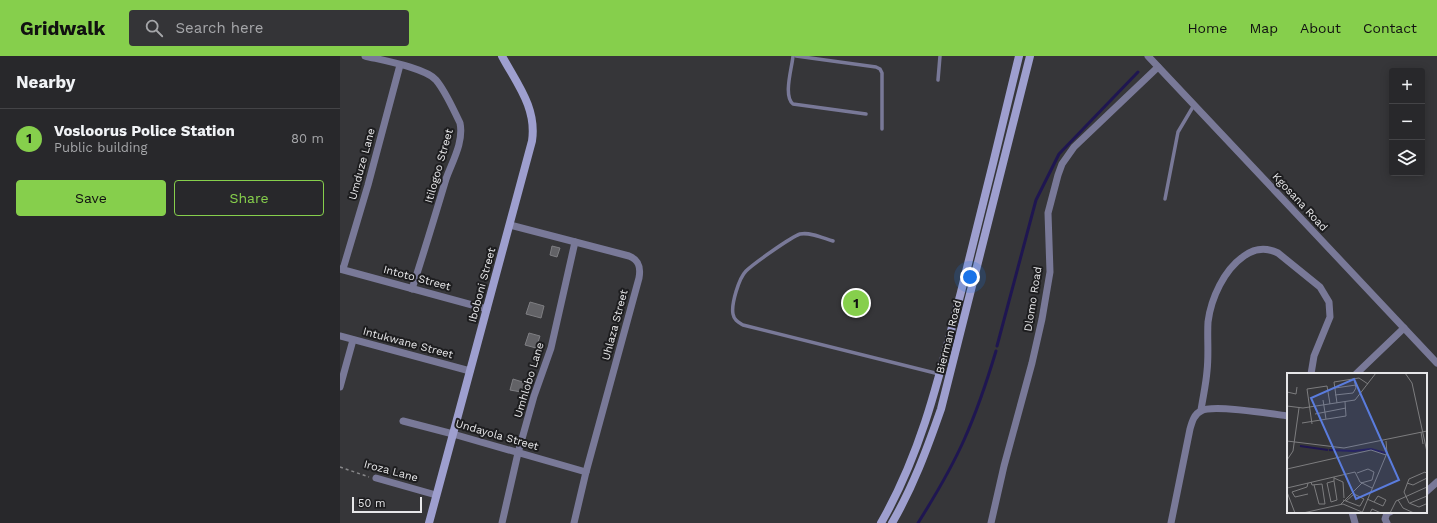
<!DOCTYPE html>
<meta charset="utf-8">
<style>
body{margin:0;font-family:"Work Sans",sans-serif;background:#343437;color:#f1f3f6}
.controls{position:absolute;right:12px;top:12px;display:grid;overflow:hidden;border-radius:4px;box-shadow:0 2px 10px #0003}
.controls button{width:36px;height:36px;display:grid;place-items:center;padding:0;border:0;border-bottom:1px solid #444447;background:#28282b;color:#f1f3f6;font:20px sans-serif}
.scale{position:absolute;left:12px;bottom:10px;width:70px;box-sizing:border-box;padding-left:4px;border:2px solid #e7e7e9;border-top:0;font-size:11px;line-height:14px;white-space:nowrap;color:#e7e7e9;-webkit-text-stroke:3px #1d1d1f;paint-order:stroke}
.you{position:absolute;left:630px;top:221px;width:14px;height:14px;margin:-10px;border:3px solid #fff;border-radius:50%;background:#1a73e8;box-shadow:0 0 0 6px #1a73e833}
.badge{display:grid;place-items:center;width:26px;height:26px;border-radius:50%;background:#86cf4c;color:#111;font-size:13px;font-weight:700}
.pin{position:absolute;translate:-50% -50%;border:2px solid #fff;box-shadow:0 1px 4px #0006}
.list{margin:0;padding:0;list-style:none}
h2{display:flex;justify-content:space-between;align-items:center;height:52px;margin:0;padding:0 16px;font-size:17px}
h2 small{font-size:13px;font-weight:400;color:#a5a6a9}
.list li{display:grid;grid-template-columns:26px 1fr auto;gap:12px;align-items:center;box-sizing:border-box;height:60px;padding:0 16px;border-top:1px solid #444447}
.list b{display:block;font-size:15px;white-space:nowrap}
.list p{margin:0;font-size:13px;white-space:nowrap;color:#a5a6a9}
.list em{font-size:13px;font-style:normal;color:#a5a6a9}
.actions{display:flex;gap:8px;padding:12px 16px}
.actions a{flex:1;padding:9px 0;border:1px solid #86cf4c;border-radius:4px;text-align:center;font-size:14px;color:#86cf4c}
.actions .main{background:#86cf4c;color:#111}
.icon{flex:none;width:22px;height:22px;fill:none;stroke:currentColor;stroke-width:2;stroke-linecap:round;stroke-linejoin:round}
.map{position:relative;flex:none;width:1097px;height:467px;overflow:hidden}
header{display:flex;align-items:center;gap:24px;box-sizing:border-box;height:56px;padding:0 20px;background:#86cf4c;color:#111}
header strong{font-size:19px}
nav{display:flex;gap:22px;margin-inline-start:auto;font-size:14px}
.search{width:280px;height:36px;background:#343437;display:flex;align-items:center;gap:10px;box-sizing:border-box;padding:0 14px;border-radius:4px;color:#a5a6a9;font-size:15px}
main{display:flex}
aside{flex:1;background:#28282b}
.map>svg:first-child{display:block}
</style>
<header>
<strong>Gridwalk</strong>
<div class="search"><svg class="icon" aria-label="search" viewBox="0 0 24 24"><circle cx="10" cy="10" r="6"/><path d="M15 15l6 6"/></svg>Search here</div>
<nav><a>Home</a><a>Map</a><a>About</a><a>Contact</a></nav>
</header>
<main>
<aside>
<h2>Nearby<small></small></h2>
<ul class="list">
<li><span class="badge">1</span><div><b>Vosloorus Police Station</b><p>Public building</p></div><em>80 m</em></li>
</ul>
<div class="actions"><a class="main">Save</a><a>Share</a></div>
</aside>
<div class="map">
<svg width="1097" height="467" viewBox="0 0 1097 467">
<rect width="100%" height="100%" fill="#363639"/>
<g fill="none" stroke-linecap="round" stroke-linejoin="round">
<g stroke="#1f1651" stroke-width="3">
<path d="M657,290L696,144L719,98L798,16"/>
<path d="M578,467C595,440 611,413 624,384C637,355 647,325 656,295"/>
</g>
</g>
<g fill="#626266" stroke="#7e7e82">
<path d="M212,190L220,192L217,201L210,199Z"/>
<path d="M190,246L204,250L201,262L186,258Z"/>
<path d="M189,277L200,280L196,292L185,289Z"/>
<path d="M173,323L189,328L186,336L182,335L181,336L170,334Z"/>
</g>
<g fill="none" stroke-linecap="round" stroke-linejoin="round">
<path stroke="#88888a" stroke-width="1.5" stroke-dasharray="3 3" stroke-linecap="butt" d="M0,411L29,421"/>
<g stroke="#797998" stroke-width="3.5">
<path d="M453,0C452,12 443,40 453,48L526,58"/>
<path d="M456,0L536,11L540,13L542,17V73"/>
<path d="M598,24L600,0"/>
<path d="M825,143L838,76L854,49"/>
<path d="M493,185C483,182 471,176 460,178C451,181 413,208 406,215C399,222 391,248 393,258C394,264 398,266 403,269L599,318"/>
</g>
<g stroke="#797998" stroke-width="7">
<path d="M25,0C41,4 86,12 96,24C106,36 113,53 120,67C124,86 112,106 106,123C95,160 84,196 72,233"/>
<path d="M808,0L1097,307"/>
<path d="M170,169L289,200C299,204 301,211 299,222L246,416L234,467"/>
<path d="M0,213L147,253"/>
<path d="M3,213L28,129L60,9"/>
<path d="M0,280L130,315"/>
<path d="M1016,318L1064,272"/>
<path d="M0,331L13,284"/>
<path d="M861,354C863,341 866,328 867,315C869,298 867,282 868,266C871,242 884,214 904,200C915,192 926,191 938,197L980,231L989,246L990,261L974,300L971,318"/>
<path d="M63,365L113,378L246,416"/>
<path d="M36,422L96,439"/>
<path d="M1086,436L1097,426"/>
<path d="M1012,456L1015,467"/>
<path d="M162,467L178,397L194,340L211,292L235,186"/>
<path d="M651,467L664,410L692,307L702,263L710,216L708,157L718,119L722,108L734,91L818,11"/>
<path d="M831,467L850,373C852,366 854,358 861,355C872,348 932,358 948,360"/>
<path d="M1047,467L1045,463L1047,457L1050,456"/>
</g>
<g stroke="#9e9fcf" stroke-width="8">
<path d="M89,467L192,85C197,52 177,28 162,0"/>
<path d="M541,467C583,394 600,317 621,236C641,157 660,79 679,0"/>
<path d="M552,467C573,431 587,393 601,353L690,0"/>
</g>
</g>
<g text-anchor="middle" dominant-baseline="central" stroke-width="4" stroke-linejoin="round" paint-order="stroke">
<g font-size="11" fill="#e7e7e9" stroke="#1d1d1f">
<text transform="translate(22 108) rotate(-75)">Umduze Lane</text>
<text transform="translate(99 110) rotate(-74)">Itilogoo Street</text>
<text transform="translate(960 146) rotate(47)">Kgosana Road</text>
<text transform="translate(77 222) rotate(15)">Intoto Street</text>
<text transform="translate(142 229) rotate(-75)">Iboboni Street</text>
<text transform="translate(693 243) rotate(-81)">Dlomo Road</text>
<text transform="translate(275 269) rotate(-75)">Uhlaza Street</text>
<text transform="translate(609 281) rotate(-76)">Bierman Road</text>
<text transform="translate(68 287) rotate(15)">Intukwane Street</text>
<text transform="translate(189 324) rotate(-73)">Umhlobo Lane</text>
<text transform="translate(157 379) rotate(16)">Undayola Street</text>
<text transform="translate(51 415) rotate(15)">Iroza Lane</text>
</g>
</g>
<g transform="translate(947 317)">
<rect width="140" height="140" fill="#363639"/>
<path fill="none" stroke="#1f1651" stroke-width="2" d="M13,73L41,77M42,77L67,78M67,78L84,76L98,80"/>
<path fill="none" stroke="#7d7d7f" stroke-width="1" d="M118,0L125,10L140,79M48,15L69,12M0,19L9,21L10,14M48,22L66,20L69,15L67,6M36,27L39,46M50,30L47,9L72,5L81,11M0,33L16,35L68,27L89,0M28,41L59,35M15,50L59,43L58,29M25,51L20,16L40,13L43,31M134,59L136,71M0,68L57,75L140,58M0,87L6,78L12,35M0,96L84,77L99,82M70,100L81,96L87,99L85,107L74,110M47,105L56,109L57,125M47,108L50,127L44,129L40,110L47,108V104M24,109L25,112L35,111L38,131H32L27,112M21,110L20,114L5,119L8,124L21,121M120,110L126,112L140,105M0,115L68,99L73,109L85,115M0,119L8,140M80,126L96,133L99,127L91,123L87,129M56,127L59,128L72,133H73L77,126L67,121L59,128M111,127L116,135L127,140M123,130L140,123M54,131L75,110M139,131L132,134L122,130L117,119L122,106L138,99L140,101M16,140L56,131L75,139M75,140L100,80L99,68M83,140L85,136L94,140M103,140L109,128L140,114"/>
<path fill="#5a7cdd" fill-opacity="0.15" stroke="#5a7cdd" stroke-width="2" d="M67,6L112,107L69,126L24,25Z"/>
<rect width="140" height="140" fill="none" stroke="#e7e7e9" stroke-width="2"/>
</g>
</svg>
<div class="controls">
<button>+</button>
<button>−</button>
<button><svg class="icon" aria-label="layers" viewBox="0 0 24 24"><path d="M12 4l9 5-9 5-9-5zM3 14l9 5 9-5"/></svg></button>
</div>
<div class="scale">50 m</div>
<div class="you"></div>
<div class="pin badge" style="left:516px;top:247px">1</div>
</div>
</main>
